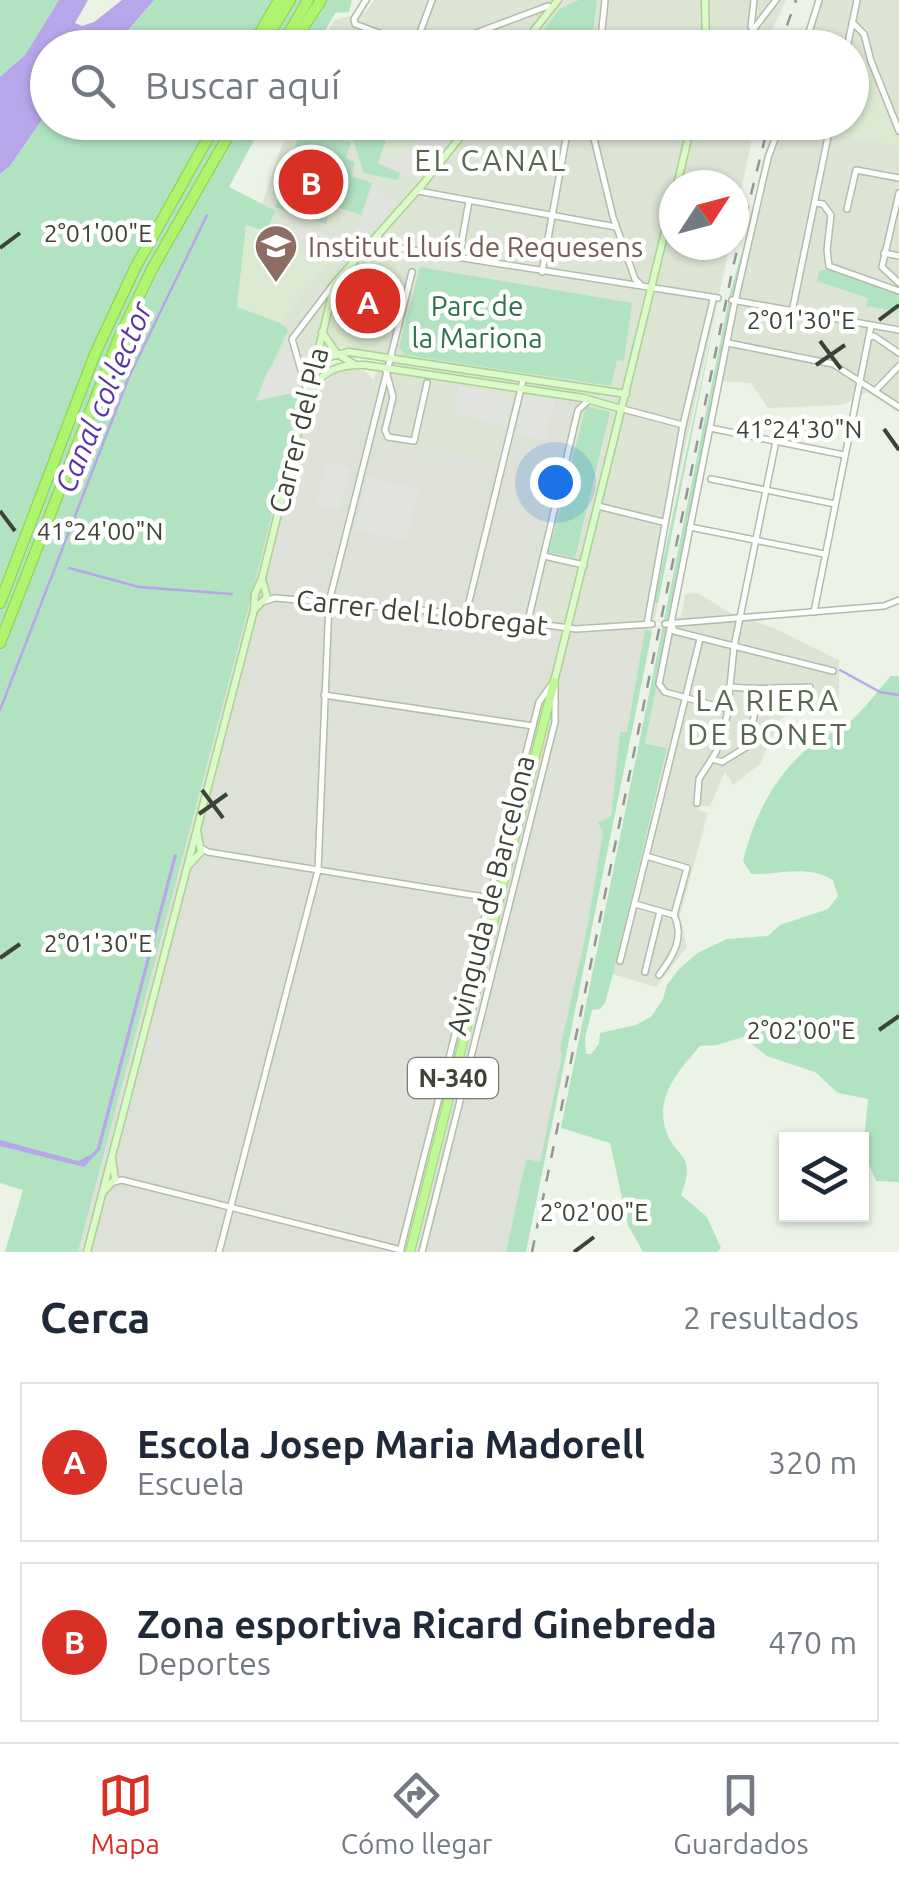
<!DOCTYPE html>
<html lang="es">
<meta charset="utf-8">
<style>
body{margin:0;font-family:Ubuntu,sans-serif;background:#f6f6f7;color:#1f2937}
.controls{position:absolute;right:30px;bottom:30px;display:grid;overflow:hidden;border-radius:0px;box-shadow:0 2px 8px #0004}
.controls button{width:90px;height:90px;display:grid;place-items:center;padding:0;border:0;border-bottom:2px solid #e0e1e3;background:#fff;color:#1f2937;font:50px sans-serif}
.compass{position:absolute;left:659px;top:170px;width:90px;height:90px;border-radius:50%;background:#fff;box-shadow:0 2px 8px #0004;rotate:54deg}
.you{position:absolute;left:555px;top:482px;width:35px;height:35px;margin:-25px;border:8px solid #fff;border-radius:50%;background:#1a73e8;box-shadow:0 0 0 15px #1a73e833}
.badge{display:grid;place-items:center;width:65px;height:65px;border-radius:50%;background:#d93025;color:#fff;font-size:32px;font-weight:700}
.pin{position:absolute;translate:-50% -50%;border:5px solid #fff;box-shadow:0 2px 10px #0006}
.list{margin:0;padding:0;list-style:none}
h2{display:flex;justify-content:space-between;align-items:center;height:130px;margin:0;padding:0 40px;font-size:42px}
h2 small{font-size:32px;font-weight:400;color:#747a83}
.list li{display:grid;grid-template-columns:65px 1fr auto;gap:30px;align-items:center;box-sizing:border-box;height:160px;margin:0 20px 20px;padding:0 20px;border:2px solid #e0e1e3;border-radius:0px}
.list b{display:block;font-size:38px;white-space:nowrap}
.list p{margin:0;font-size:32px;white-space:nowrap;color:#747a83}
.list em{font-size:32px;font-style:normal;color:#747a83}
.icon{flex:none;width:55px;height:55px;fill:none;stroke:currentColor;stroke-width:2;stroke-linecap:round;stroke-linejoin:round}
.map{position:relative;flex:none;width:899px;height:1252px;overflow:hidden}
.search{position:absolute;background:#fff;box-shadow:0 2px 8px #0004;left:30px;right:30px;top:30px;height:110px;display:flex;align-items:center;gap:25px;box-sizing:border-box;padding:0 35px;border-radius:55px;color:#747a83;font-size:38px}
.sheet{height:490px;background:#fff}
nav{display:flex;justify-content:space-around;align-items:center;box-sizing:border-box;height:140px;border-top:2px solid #e0e1e3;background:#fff;font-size:28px;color:#747a83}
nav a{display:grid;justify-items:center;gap:5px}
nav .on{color:#d93025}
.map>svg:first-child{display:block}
</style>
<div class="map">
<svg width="899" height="1252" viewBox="0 0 899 1252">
<rect width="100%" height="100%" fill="#ebf2e6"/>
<g fill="#dce5d4">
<path d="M374,0H786L771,32L768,47L319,48L334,20L366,12Z"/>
<path d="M816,0H899V413L867,392L843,405L768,408L751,383L717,381L764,154L777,123L852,122V48L801,47Z"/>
<path d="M290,123H755L734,226V185H674V245H730L669,521L654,602L658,603L652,632L645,629L558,634L518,627L517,613L525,607L574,409L524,398L507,464L361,437L373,380L386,353L342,347L318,361L304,377L302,391L256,401L280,323L246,225L266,231L276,212L261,206Z"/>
<path d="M698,593L730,613L774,628L839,660V699L781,718L760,764L733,785L725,772L710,806H698L699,810L708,813L678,923L682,926L687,947L656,987L613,974L667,749L645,745L669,617H681L685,594Z"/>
</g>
<path fill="#dde1d7" d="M353,369L365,371L373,380L361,437L507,464L524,398L529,395L570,403L574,409L525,607L517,613L518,627L523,631L558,634L645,629L627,733L621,732L611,816L603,830L587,928L560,1049L562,1054L540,1162L526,1160L506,1252H78L253,591L298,404L302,391L317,389L336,372Z"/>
<g fill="#dbead0">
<path d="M865,59L899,141V147L836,134L838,123L852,122V62Z"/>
<path d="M392,123H447L403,154L377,163Z"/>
<path d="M246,225L266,231V235L305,246L304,252L331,259L280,323L237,308Z"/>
<path d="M364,258L383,265H401L404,272L389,339L385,346L375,351L340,344L332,331L343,284Z"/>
</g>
<g fill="#b1e3c1">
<path d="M0,0H59L25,55L0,77Z"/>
<path d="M154,0H352L349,12L335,13L316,47L114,48Z"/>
<path d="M579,0H597L591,47H530L560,9Z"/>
<path d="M47,112L48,122L263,123L229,187L276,211L266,231L246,225L237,307L280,323L288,330L256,400L302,391L253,591L78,1252H5L23,1190L0,1183V174L10,166Z"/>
<path d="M306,123H392L378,163L400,173L397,180L364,173L353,140Z"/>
<path d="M302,126L351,142L346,158L355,162L351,176L372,183L361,215L331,205L326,224L275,207Z"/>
<path d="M744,244L645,744L667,748L613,974L605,1003L600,1009L592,1010L585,1038L586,1054H591L599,1044L600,1033L636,1025L651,1017L663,999L667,985L679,969L699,952L727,939L768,936L780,925L828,909L838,896L833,880C806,864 781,875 751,874L743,861C755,813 776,773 815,742C825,734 839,731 849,723C864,709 878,691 891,676H899V1182L876,1181L863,1150L868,1099L838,1093L815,1072L767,1056L743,1037L717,1045L700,1046C682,1067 658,1092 664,1123C671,1160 699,1149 681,1195L707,1217L721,1248L717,1252H643L628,1225L610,1143L561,1128L730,294Z"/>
<path d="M420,267L632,303L624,361L617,360L611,386L405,355L399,347Z"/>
<path d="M828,268L899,294V311L866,306L868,298L817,281L819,271Z"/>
<path d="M718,304L658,603H654Z"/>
<path d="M586,406L610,412L575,558L549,552Z"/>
<path d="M645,629L652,632L526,1252H506L526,1159L540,1162L562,1054L560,1049L587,928L603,831L598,823L611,816L620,732H627Z"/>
</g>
<g fill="#e0e3de">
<path d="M447,123H469L422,182L377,163L403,154Z"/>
<path d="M373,184L397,203L365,239L356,235Z"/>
<path d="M300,226L360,244L357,248L361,251L310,312L308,306L344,263L304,251L306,245L283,238Z"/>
<path d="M289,341L303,381L302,391L256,401L266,374Z"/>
<path d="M459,386L507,393L512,400L505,427L453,413Z"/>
<path d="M529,395L555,400L546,441L515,434L524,398Z"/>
<path d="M326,461L351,467L340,510L316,504Z"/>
<path d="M367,477L419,488L406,541L354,531Z"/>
</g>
<g fill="#b8a6eb">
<path d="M59,0H88L75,23L82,26L94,22L122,0H154L114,47L48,48L47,112L10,166L0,174V77L25,55Z"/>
<path d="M174,854L177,855L100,1150L84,1167L0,1146V1140L78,1161L92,1154L97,1148Z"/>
</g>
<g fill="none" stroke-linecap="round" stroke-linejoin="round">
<g stroke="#b8a6eb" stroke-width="2.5">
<path d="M69,568L139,587L232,594"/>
<path d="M840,670L880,692L899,695"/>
<path d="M0,710L128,379L207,215"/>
</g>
<g stroke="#b3bca9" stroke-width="8">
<g id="street">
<path d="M366,0L354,19L355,24L419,48"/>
<path d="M852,22L864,34L871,61L899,131"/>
<path d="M751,27L754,0"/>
<path d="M415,46L432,0"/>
<path d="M436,48L548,6"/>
<path d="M600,48L605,0"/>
<path d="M739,48L776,0"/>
<path d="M804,48L819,0"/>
<path d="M847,48L857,0"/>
<path d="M590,122L613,217L635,279L640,284"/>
<path d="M644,122H658"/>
<path d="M566,137L583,125"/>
<path d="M418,191L616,227"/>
<path d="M899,193L882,267L899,283"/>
<path d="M815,203L823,204L831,215L827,250L829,266L899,291"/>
<path d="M847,209L856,170L899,178"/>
<path d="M378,234L380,245L718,298"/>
<path d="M884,253L899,256"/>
<path d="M459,257L469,201"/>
<path d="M542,272L569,122"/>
<path d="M732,300L899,330"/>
<path d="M792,312L831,122"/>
<path d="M869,337L874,336L899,353"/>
<path d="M728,343L833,364L899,407"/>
<path d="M386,371L393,397L385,430L388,437L414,441L427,383"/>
<path d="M307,391L292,339L333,285"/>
<path d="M875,391L899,366"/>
<path d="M623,409L683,425"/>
<path d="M710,428L844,455"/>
<path d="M711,479L835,504"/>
<path d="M598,506L663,522"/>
<path d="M690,527L824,554"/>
<path d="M544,556L584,565"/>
<path d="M265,601L275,598L466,614L576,629L652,624"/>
<path d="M814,612L871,326"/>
<path d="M466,614L523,380"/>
<path d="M528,621L578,410L589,400"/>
<path d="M647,624L683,425L713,300"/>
<path d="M665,624L884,606L899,600"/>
<path d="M672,625L674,631L833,671"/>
<path d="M729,687C757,690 782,688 810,687"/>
<path d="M324,695L533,726"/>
<path d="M727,709L665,692L659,684L734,306L768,158L781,122"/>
<path d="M712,759L722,762L748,746L757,702L777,688"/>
<path d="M697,803L699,779L716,752L727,716L734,647L776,441"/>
<path d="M201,848L208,852L490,898L497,903"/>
<path d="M646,856L687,868L674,915"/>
<path d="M635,904L674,915"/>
<path d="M620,961L700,639"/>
<path d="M645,972L660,911"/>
<path d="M659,975C673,956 685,938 674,915"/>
<path d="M113,1182L122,1180L401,1250"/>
<path d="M219,1252L318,870L329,602L412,272"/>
<path d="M400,1252L539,702L552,684"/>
<path d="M422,1252L555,722V687"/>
</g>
</g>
<g stroke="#aece98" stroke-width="9">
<g id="secondary">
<path d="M705,0L706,48"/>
<path d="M520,48L558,0"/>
<path d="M677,185L692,122"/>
<path d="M322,332L337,354L354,364"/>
<path d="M315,368L328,357L349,352L626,394"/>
<path d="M309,393C323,370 339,364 365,365L583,398L622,409"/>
<path d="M254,610L267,597L262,579"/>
<path d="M554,682L674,195"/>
<path d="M188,866L201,852L197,830"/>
<path d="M104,1191L115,1179L112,1159"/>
<path d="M87,1252L254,610L255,594L262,578L335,283L423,184L472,122"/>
</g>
</g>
<g stroke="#9bdb6a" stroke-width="10">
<path id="primary" d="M410,1252L554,682"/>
</g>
<g stroke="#89d23f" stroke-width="12">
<g id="highway">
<path d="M251,48L279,0"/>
<path d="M261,48L290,0"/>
<path d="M280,48L308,0"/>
<path d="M290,48L321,0"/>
<path d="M0,603L95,354L135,268L217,122"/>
<path d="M0,643L119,338L152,269L236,122"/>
</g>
</g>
<use href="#street" stroke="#fff" stroke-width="5"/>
<use href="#secondary" stroke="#dafbc7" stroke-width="6"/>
<use href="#primary" stroke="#c1f799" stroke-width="8"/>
<use href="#highway" stroke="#adf46f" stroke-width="10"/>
<g stroke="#959595" stroke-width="2.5" stroke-dasharray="12 12" stroke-linecap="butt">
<path d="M779,48L796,0"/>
<path d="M532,1252L733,267L769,122"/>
</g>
</g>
<path fill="none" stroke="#3d4436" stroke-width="4" d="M0,248L20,233M879,320L899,305M820,341L841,369M816,365L845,345M884,429L899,450M0,511L15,531M202,790L223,818M199,814L227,794M0,958L20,944M879,1030L899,1016M574,1252L594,1237"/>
<defs>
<g id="school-pin" transform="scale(2.25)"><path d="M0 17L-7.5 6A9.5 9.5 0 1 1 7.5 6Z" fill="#8d6e63" stroke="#fff"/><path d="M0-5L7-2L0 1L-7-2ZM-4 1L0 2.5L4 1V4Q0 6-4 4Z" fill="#fff"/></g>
</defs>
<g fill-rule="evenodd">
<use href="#school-pin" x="276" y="246"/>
</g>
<g text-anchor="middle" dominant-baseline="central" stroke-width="9" stroke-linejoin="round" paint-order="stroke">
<rect fill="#fff" stroke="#777c72" stroke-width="2.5" x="408" y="1058" width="90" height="40" rx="8"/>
<g font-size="25" font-weight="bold" fill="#3d4436">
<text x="453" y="1078">N-340</text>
</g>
<g font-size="28" fill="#785e54" stroke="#fff" text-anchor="start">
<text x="308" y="246">Institut Lluís de Requesens</text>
</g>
<g font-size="28" fill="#2d714e" stroke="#fff">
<text x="477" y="305">Parc de<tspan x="477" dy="32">la Mariona</tspan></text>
</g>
<g font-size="28" fill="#3d4436" stroke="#fff">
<text transform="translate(298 430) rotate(-76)">Carrer del Pla</text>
<text transform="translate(422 612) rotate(6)">Carrer del Llobregat</text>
<text transform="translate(490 895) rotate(-76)">Avinguda de Barcelona</text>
</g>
<g font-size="30" letter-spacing="2.5" fill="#5b664e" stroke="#fff">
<text x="491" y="160">EL CANAL</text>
<text x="768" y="700">LA RIERA<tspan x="768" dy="34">DE BONET</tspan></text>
</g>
<g font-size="30" font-style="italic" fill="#5737a8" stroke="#fff">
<text transform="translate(103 397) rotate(-67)">Canal col·lector</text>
</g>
</g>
<g font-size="25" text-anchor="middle" fill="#3d4436" stroke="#fff" stroke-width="9" stroke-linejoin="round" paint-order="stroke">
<text x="98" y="242">2°01'00"E</text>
<text x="801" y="329">2°01'30"E</text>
<text x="799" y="438">41°24'30"N</text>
<text x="100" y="540">41°24'00"N</text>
<text x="98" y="952">2°01'30"E</text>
<text x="801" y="1039">2°02'00"E</text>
<text x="594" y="1221">2°02'00"E</text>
</g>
</svg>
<div class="controls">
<button><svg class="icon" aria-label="layers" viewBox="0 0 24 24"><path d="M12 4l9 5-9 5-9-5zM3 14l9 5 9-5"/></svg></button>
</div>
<svg class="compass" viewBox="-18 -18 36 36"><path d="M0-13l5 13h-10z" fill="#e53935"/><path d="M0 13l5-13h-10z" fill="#747a83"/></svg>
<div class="you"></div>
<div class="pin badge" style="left:368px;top:301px">A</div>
<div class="pin badge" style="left:311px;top:182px">B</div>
<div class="search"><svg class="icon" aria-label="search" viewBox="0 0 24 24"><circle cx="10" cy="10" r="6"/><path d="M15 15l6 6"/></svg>Buscar aquí</div>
</div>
<section class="sheet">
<h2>Cerca<small>2 resultados</small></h2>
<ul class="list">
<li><span class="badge">A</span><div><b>Escola Josep Maria Madorell</b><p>Escuela</p></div><em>320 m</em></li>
<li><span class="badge">B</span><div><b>Zona esportiva Ricard Ginebreda</b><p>Deportes</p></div><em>470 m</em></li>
</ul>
</section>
<nav>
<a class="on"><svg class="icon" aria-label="map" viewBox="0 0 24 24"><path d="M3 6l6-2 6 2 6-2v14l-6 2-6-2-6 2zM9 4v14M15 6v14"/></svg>Mapa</a>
<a><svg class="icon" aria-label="directions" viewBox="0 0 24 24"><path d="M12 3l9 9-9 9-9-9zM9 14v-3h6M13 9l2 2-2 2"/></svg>Cómo llegar</a>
<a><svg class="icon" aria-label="saved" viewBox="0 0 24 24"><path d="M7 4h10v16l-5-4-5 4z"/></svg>Guardados</a>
</nav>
